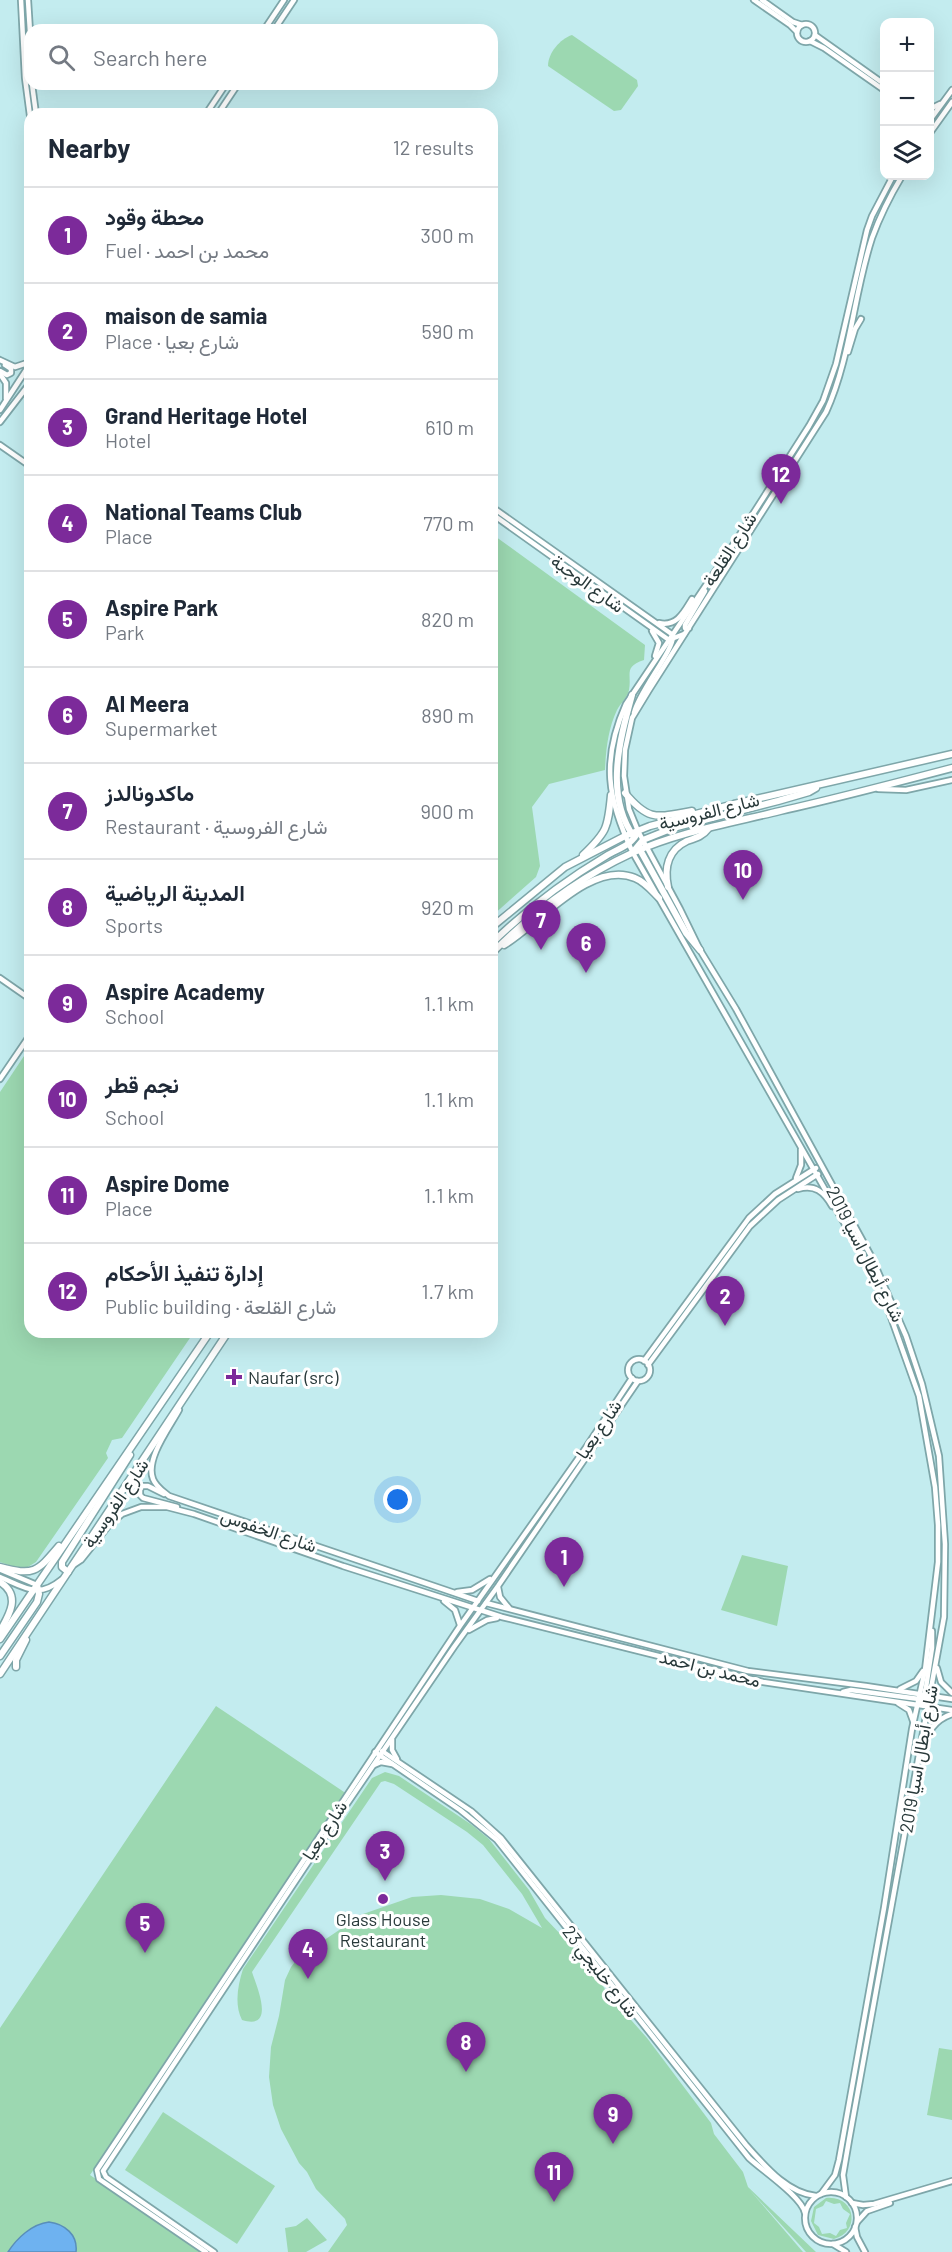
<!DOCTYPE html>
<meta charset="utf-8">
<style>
body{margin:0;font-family:Barlow,Vazirmatn,sans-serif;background:#f6f6f7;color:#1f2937}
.controls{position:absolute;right:18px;top:18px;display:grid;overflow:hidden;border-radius:12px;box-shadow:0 6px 24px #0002}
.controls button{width:54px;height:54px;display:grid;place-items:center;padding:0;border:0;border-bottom:2px solid #e0e1e3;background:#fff;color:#1f2937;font:30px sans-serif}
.you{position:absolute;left:398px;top:1500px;width:21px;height:21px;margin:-15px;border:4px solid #fff;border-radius:50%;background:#1a73e8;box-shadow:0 0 0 9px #1a73e833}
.badge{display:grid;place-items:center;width:39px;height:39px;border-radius:50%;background:#7c2a9a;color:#fff;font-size:20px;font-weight:700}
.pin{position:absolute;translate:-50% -50px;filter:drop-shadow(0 2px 3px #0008)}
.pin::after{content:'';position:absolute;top:32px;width:21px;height:18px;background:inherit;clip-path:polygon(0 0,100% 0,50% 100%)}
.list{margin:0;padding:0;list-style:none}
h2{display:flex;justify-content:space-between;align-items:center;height:78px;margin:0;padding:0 24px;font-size:26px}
h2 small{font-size:20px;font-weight:400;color:#747a83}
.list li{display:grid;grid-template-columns:39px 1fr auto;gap:18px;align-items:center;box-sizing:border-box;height:96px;padding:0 24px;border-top:2px solid #e0e1e3}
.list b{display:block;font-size:22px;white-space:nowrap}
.list p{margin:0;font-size:20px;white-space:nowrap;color:#747a83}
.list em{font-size:20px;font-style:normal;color:#747a83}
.icon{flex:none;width:33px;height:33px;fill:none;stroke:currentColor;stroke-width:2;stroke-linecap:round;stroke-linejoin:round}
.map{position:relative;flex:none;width:952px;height:2252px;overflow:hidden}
.search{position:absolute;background:#fff;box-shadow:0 6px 24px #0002;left:24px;top:24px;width:474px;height:66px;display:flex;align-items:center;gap:15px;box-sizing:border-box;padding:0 21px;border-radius:18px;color:#747a83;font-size:22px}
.panel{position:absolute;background:#fff;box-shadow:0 6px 24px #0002;left:24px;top:108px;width:474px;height:1230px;border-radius:18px}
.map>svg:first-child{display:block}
</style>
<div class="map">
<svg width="952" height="2252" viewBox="0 0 952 2252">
<rect width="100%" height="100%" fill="#c3ecef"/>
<g fill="#9cd8b1" fill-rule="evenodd">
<path d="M572,35L637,80L638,86L621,110L614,111L548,66C548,53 560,39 572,35Z"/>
<path d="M492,534L645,645L644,660C623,667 632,674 629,690C628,697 620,704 617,710C608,729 606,749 605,770L549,784L532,807L540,866L536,877L492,916Z"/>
<path d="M30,1047V1332H194L122,1438L112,1440L106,1453L108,1458L36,1562L23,1570L0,1562V1092Z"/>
<path d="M742,1555L788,1566L777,1626L721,1610Z"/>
<path d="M216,1706L347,1794L90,2175L203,2252H0V2028Z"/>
<path d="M385,1772L399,1776L472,1825L489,1839L529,1890L545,1918L584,1959L609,1995L647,2038L711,2123L714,2134L743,2172L748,2187L816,2252H806L748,2188L803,2252H328L347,2225L345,2219L316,2189L307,2172L299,2163L281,2129L273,2105L269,2077L271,2047L279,2016L285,1980L291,1967L299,1957L363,1914L412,1897L441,1895L480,1899L509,1909L542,1928L522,1894L483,1845L467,1832L394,1784L385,1781L381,1782L252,1972C256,1985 277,2031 242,2020C234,2004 238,1985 243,1969L372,1778Z"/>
<path d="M939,2048L952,2050V2120L927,2115Z"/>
<path d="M163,2112L275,2186L237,2244L125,2170Z"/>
<path d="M826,2198C856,2195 861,2232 834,2239L818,2235L811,2221L814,2207ZM826,2201L834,2204L840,2203L843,2209L850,2214L846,2223L847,2228L840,2230L836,2236L830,2233L822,2234L819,2227L814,2223L816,2209L823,2206Z"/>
<path d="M307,2218L327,2240L306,2252H288L285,2228L296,2226Z"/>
</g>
<path fill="#6eb2f0" stroke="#598eb9" stroke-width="1.5" d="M49,2222C65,2224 78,2235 76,2252H8C17,2238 32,2224 49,2222Z"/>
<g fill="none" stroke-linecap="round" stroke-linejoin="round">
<g stroke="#7ea6a9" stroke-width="8">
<g id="secondary">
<path d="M21,0L25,78L30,116"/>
<path d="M28,0L30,32"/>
<path d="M754,0L790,25L797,32"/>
<path d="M762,0L793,22L802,25"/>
<circle cx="806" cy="33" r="9"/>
<path d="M264,30L284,0"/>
<path d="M274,30L294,0"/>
<path d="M815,35L884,84"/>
<path d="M810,41L824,48L884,90"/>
<path d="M32,84L36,114"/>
<path d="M930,109L940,104"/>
<path d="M206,114L226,84"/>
<path d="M218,114L238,84"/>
<path d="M930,120L952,90"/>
<path d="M930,133L952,102"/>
<path d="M848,352L855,329L861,319"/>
<path d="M0,360L15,367L30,362"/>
<path d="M0,371L7,375L11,373V369L5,365"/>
<path d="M0,374L6,383V399"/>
<path d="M0,410L30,364"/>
<path d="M0,422L30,383"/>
<path d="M0,445L30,466"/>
<path d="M492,507L673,635C675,649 639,691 634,713"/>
<path d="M492,514L669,640L684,634"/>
<path d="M659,623C677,627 684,612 692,599"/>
<path d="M689,628H685V625L705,591"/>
<path d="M652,631L659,643L655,656"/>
<path d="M878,789L906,790L952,780"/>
<path d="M0,978L30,999"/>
<path d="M0,1079L30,1035"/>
<path d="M796,1178L801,1165V1149"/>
<path d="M798,1189C815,1184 824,1192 832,1206"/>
<circle cx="639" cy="1370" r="11"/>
<path d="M644,1361L749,1218L775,1194L816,1168"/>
<path d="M648,1365L750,1226L778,1200L818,1174"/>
<path d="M179,1410C170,1427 145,1459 153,1479C156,1487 163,1491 169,1496L478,1601"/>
<path d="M164,1494L148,1486H142L140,1490V1495L143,1498L177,1507"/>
<path d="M75,1564L81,1560L109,1525L122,1514L141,1507H167L194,1514L343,1566L502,1617L763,1682L952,1710"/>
<path d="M1,1570L37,1585"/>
<path d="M0,1577C24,1587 38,1599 61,1580"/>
<path d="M498,1587L500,1597L509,1608"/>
<path d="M457,1592L472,1590L490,1579"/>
<path d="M444,1601L455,1610L460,1625"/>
<path d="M486,1603L748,1671L866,1686L952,1699"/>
<path d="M469,1630L487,1620L497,1618"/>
<path d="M937,1668L941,1682L952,1693"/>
<path d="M900,1689L916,1681L923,1671"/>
<path d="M843,1692L851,1690L919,1699L930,1695"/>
<path d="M925,1694L932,1648V1631"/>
<path d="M898,1703L909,1710L913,1721"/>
<path d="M392,1739V1750L397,1759"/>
<path d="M923,1749C928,1732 934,1720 952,1714"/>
<path d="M382,1751L471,1811L501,1838L746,2145C765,2166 787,2193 816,2196"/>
<path d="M375,1752L460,1810L497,1840L749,2158C763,2171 802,2197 805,2213"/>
<path d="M374,1765L381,1762L392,1764"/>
<circle cx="831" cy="2218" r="26"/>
<path d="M821,2194L835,2175L839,2160L884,1908L912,1729L925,1670L938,1562V1525L935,1487L919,1396L888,1309L859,1249L633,853C607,799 601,760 626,704L737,539L809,426L823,401L836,364L867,230L872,216L893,176"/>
<path d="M846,2197L843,2175L849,2140L944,1617L945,1544L939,1456L922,1384L906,1336L871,1256L736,1009L700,950L680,909L638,831L629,809L624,776L625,750L632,718L649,690L826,412C851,357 853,296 872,238C880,216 890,196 902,176"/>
<path d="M852,2203L863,2205L874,2204L952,2181"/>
<path d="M857,2222L867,2211L890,2203"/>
<path d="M855,2227L857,2237L865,2252"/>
<path d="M833,2244L846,2252"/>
<path d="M206,2252L99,2179L97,2170L460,1626L587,1446L632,1378"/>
<path d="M214,2252L106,2177L103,2171L338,1817L454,1647L498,1586L638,1381"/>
</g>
</g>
<g stroke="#7ea6a9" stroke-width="9">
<g id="highway">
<path d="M632,695C620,739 604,795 634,837"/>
<path d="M625,793C649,822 657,817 692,811"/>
<path d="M639,848L686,933L700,950"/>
<path d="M633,852L643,840L673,828L778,801L809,792L816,788"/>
<path d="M583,855C607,832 608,828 611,795"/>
<path d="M668,887C664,868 668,850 687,841C696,838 703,836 708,829"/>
<path d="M492,927L565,867L625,836L650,826L734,804L952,754"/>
<path d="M492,943C527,909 564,881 606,856C619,848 631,846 638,832"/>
<path d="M504,945C538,925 591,859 635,878C645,882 652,891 659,898"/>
<path d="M492,953C532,913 580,877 632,853C678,832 731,823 780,811C838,798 895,783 952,768"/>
<path d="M0,1567C34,1576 37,1572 59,1546"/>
<path d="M68,1572L62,1567V1562L130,1455"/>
<path d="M0,1582C21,1595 10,1614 0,1631"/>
<path d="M0,1639L210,1332"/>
<path d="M0,1656L37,1602L39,1594L37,1585"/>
<path d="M16,1667V1660L26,1640"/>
<path d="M0,1674L228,1332"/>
</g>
</g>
<use href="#secondary" stroke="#fff" stroke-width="4.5"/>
<use href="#highway" stroke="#fff" stroke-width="6"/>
</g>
<g fill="#7c2a9a" stroke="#fff" stroke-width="2">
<path d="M231 1368h6v6h6v6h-6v6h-6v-6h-6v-6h6z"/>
<circle cx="383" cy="1899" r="6"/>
</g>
<g text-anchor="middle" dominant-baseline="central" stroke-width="6" stroke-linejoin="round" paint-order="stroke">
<g font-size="18" fill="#28393a" stroke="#fff">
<text transform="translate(729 549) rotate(-57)">شارع القلعة</text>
<text transform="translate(588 583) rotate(36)">شارع الوجبة</text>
<text transform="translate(709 811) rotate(-14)">شارع الفروسية</text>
<text transform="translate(866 1254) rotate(63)">شارع أبطال اسيا 2019</text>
<text transform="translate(598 1429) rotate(-56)">شارع بعيا</text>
<text transform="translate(115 1503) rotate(-56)">شارع الفروسية</text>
<text transform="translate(269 1530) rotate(19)">شارع الخفوس</text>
<text transform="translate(710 1668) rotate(14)">محمد بن احمد</text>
<text transform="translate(918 1759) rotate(-80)">شارع أبطال اسيا 2019</text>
<text transform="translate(324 1830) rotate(-57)">شارع بعيا</text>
<text transform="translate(601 1971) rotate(52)">شارع خليجي 23</text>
</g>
<g font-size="18" fill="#28393a" stroke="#fff" text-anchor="start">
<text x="248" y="1377">Naufar (src)</text>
<text x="383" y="1919" text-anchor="middle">Glass House<tspan x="383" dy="21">Restaurant</tspan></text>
</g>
</g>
</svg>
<div class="controls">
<button>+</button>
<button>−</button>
<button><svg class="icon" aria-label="layers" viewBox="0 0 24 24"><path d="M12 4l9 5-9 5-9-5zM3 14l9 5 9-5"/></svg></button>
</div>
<div class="you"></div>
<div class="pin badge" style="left:564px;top:1587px">1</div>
<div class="pin badge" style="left:725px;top:1326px">2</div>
<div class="pin badge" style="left:385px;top:1881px">3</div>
<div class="pin badge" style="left:308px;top:1979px">4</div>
<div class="pin badge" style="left:145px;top:1953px">5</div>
<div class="pin badge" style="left:586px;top:973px">6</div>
<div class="pin badge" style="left:541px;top:950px">7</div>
<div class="pin badge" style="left:466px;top:2072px">8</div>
<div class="pin badge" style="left:613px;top:2144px">9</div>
<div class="pin badge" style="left:743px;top:900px">10</div>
<div class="pin badge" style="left:554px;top:2202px">11</div>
<div class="pin badge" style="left:781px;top:504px">12</div>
<div class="search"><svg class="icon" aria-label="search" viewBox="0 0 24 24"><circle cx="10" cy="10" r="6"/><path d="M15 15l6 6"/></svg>Search here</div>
<section class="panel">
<h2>Nearby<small>12 results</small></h2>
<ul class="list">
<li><span class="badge">1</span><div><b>محطة وقود</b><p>Fuel · محمد بن احمد</p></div><em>300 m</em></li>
<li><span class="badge">2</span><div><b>maison de samia</b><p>Place · شارع بعيا</p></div><em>590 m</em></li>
<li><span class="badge">3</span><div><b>Grand Heritage Hotel</b><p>Hotel</p></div><em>610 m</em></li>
<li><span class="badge">4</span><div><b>National Teams Club</b><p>Place</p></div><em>770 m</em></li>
<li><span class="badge">5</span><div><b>Aspire Park</b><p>Park</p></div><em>820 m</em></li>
<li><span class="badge">6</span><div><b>Al Meera</b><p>Supermarket</p></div><em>890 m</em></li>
<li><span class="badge">7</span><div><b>ماكدونالدز</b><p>Restaurant · شارع الفروسية</p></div><em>900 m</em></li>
<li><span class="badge">8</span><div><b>المدينة الرياضية</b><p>Sports</p></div><em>920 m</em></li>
<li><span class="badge">9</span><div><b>Aspire Academy</b><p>School</p></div><em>1.1 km</em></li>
<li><span class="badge">10</span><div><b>نجم قطر</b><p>School</p></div><em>1.1 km</em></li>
<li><span class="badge">11</span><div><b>Aspire Dome</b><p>Place</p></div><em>1.1 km</em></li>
<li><span class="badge">12</span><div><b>إدارة تنفيذ الأحكام</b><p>Public building · شارع القلعة</p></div><em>1.7 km</em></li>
</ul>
</section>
</div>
